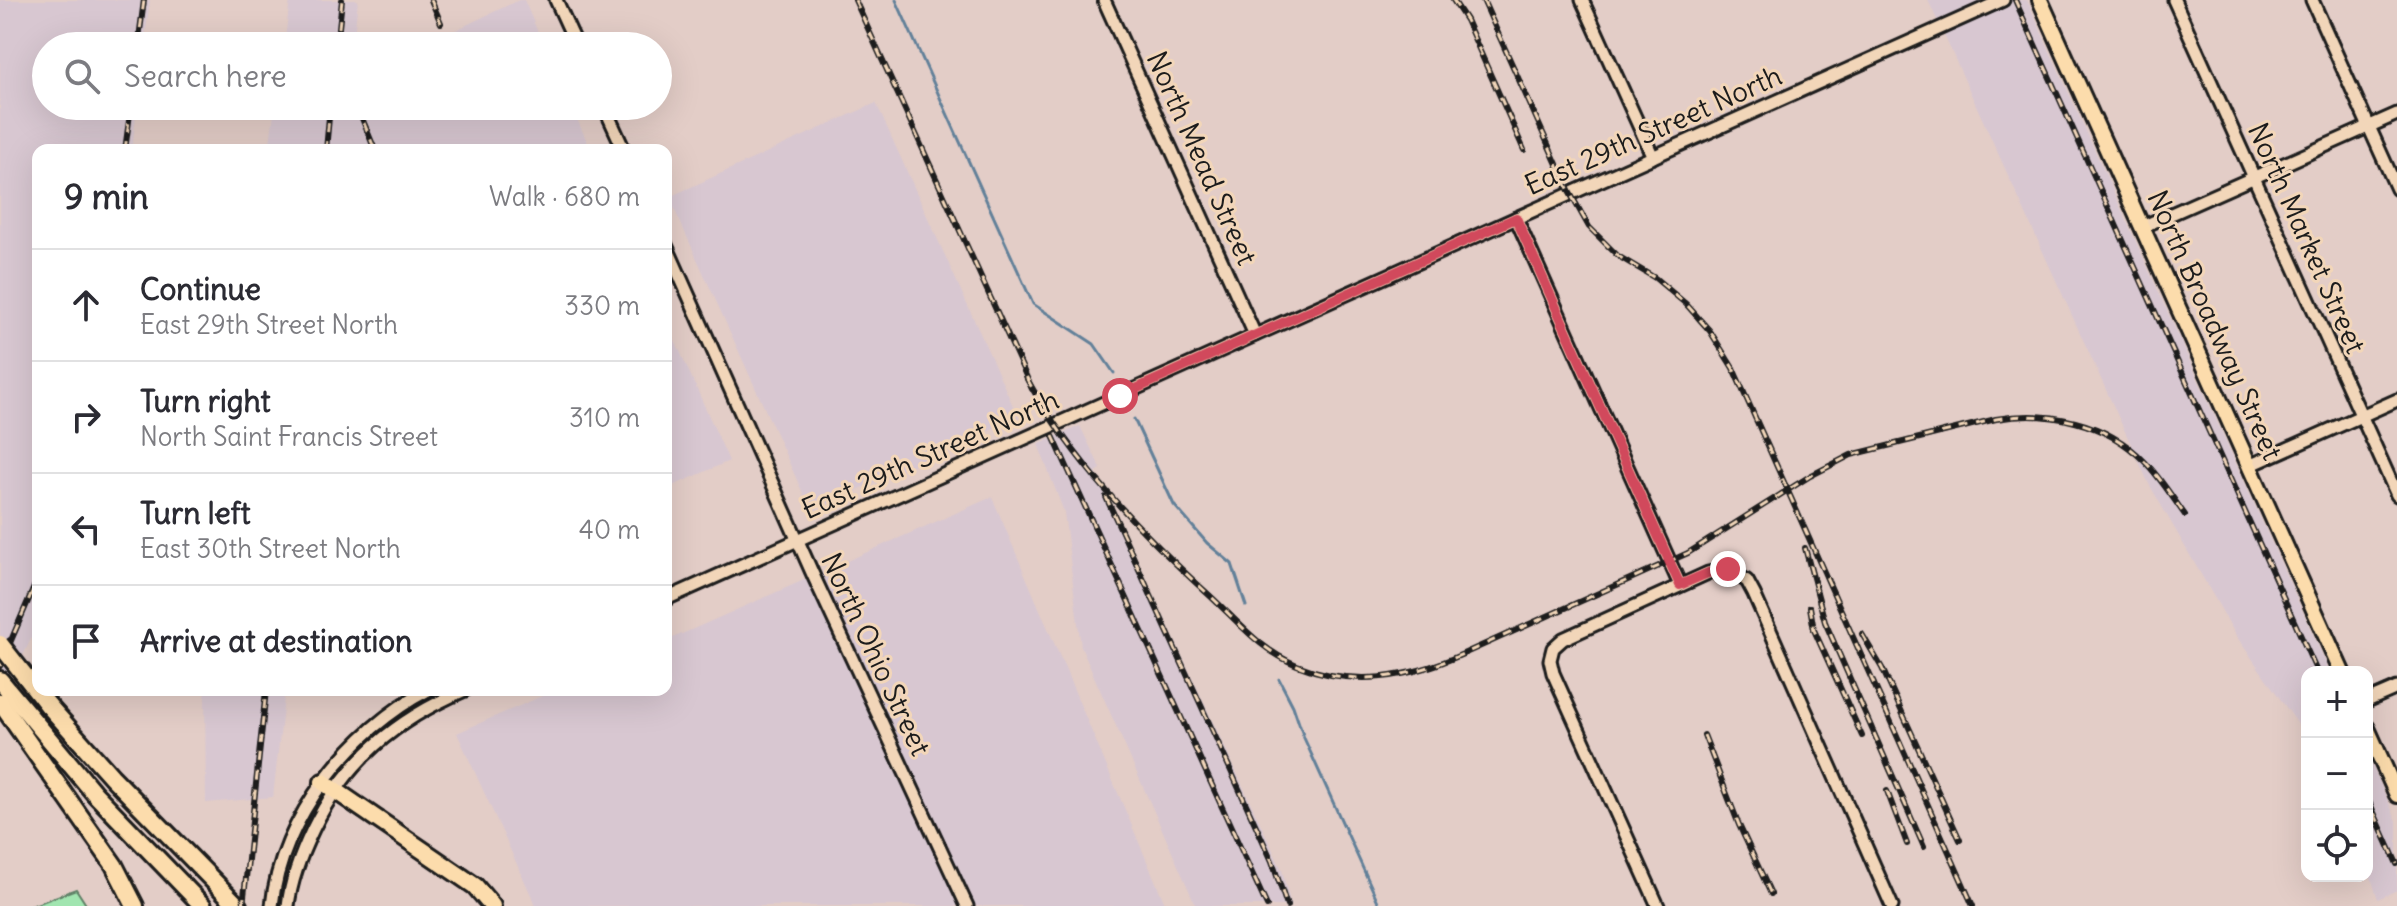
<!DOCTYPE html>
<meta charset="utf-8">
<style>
body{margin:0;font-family:Delius,sans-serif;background:#f2f2f3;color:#2b2b33}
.controls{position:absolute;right:24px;bottom:24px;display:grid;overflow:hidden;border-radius:16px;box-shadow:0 8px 32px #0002}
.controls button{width:72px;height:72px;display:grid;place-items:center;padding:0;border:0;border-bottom:2px solid #e1e1e2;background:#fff;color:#2b2b33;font:40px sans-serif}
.stop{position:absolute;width:24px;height:24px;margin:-18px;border:6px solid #d1495b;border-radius:50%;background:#fff}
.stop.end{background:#d1495b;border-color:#fff;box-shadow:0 2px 8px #0008}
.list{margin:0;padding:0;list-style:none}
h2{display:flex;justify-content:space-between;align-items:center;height:104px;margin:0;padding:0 32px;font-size:34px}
h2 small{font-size:26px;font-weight:400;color:#7c7c81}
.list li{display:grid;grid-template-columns:52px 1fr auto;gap:24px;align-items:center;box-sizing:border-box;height:112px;padding:0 32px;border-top:2px solid #e1e1e2}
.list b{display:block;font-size:30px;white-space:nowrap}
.list p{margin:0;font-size:26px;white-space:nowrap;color:#7c7c81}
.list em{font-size:26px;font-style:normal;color:#7c7c81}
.icon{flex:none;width:44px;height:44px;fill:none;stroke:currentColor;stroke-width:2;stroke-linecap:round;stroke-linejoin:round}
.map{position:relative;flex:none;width:2397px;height:906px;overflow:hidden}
.search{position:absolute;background:#fff;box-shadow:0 8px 32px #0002;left:32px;top:32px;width:640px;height:88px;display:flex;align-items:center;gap:20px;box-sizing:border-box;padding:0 28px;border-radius:44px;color:#7c7c81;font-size:30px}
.panel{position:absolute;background:#fff;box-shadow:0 8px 32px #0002;left:32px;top:144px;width:640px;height:552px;border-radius:16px}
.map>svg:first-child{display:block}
</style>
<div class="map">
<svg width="2397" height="906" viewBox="0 0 2397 906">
<rect width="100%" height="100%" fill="#e3cdc7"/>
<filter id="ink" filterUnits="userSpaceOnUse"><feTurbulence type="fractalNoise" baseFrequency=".0125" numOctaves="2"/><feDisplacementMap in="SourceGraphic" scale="16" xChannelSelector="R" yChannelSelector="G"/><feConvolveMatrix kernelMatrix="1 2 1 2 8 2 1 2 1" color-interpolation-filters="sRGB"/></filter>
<g filter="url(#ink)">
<g fill="#d8c7d1">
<path d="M0,0H150L144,46H46V106H137L132,150H38V625L0,702Z"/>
<path d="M290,0H358L353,46H284Z"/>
<path d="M519,0H524L544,46H422Z"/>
<path d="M1928,0H2027L2330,672H2307V737L2237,637L2149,484Z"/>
<path d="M876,103L1018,417L811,511L669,197Z"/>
<path d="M275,106H571L591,150H269Z"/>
<path d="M666,320L729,461L666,489Z"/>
<path d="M1080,426L1101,469L1096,472L1282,870L1291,906H1196L1081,647L1064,512L1038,444Z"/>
<path d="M992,497L1166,906H536L457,733L556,690H666V641Z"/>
<path d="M205,690H285L273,797L206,803Z"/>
<path d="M2367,754L2397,821V890L2378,899L2367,865Z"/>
</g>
<path fill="#a1e5b0" stroke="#5e8066" stroke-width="2" d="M76,889L87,906H31Z"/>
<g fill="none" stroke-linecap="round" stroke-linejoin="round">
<g stroke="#628099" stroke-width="3">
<path d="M896,0L1033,304L1094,344L1114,373"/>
<path d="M1134,419L1174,505L1207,543L1232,564L1246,606"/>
<path d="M1279,679L1293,706L1304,738L1380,906"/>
</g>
<g stroke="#1c1c1c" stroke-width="17">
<g id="minor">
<path d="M556,0L577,46"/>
<path d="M1104,0L1255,335"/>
<path d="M1582,0L1653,157"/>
<path d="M2174,0L2397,495"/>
<path d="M2312,0L2397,189"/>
<path d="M604,106L624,150"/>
<path d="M1516,218L1680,585"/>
<path d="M2142,227L2397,114"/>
<path d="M666,245L814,577L967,906"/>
<path d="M2249,466L2397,400"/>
<path d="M666,599L2003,0"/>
<path d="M2367,701L2397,688"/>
<path d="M272,906C280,819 352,729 428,690"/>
<path d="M288,906C291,879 301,854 313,829C346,761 395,720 465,690"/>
<path d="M1658,906L1553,673L1550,660L1553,648L1563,639L1708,573L1728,569L1747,581L1754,594L1892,906"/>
</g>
</g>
<g stroke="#1c1c1c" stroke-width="20">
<g id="major">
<path d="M2040,0L2342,672"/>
<path d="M2367,728L2397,795"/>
</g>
</g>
<g stroke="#1c1c1c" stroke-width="22">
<g id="highway">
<path d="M0,680L95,794L203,906"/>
<path d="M0,702L114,865L135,906"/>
<path d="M48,705L112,777L238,906"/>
<path d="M323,782L475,886L492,906"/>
</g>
</g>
<use href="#minor" stroke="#f2d6b9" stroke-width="11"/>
<use href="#major" stroke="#fcdcac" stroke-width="14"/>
<use href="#highway" stroke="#fcdcac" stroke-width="16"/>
<g stroke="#1c1c1c" stroke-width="6">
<g id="rail">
<path d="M431,0L441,23"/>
<path d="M855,0L1032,389"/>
<path d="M1453,0L1466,20L1524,150"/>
<path d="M1483,0L1570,193L1589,227L1618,256L1655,278L1686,304L1710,331L1733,368L1973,906"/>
<path d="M2015,0L2317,672"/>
<path d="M138,46L144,0"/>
<path d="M337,46L342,0"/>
<path d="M357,106L375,150"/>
<path d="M125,150L131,106"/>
<path d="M326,150L330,106"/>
<path d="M1027,379C1072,460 1139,531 1207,593C1237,620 1259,650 1297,665C1354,688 1409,678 1463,654L1688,553L1810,476L1851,455L1996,419C2048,410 2106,422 2144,461C2160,477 2172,497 2185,515"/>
<path d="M1053,436L1267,906"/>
<path d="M1106,497L1272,861L1287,906"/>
<path d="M1805,548L1825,622L1924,847"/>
<path d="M1810,607L1814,630L1862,736"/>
<path d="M1862,634L1882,668L1960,840"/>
<path d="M0,666L38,578"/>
<path d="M1704,735L1739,825L1771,894"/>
<path d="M1887,791L1907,844"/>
<path d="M2367,797L2397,864"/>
<path d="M243,906L266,690"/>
</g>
</g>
<use href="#rail" stroke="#f2d6b9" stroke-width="3" stroke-dasharray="9" stroke-linecap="butt"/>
<g stroke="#1c1c1c" stroke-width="22" stroke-linecap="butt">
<path id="highway-bridge" d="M0,644L48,705"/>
</g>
<use href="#highway-bridge" stroke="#fcdcac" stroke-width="16"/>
</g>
</g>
<g fill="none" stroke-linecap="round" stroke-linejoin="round" filter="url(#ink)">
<path stroke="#d1495b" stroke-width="10" d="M1120,396L1516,218L1680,585L1708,573L1728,569"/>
</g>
<g text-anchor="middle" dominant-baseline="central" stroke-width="6" stroke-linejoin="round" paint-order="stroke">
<g font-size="28" fill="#1c1c1c" stroke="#f2d6b9">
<text transform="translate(1653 130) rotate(-24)">East 29th Street North</text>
<text transform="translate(1202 158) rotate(66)">North Mead Street</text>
<text transform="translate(2307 238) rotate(66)">North Market Street</text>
<text transform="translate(2215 325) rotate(66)">North Broadway Street</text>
<text transform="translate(930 454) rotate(-24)">East 29th Street North</text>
<text transform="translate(876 654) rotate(65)">North Ohio Street</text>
</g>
</g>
</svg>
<div class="controls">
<button>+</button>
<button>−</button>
<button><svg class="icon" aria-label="locate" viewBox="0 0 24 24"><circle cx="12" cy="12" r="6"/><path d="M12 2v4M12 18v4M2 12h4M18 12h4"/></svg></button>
</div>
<div class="stop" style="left:1120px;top:396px"></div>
<div class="stop end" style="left:1728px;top:569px"></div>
<div class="search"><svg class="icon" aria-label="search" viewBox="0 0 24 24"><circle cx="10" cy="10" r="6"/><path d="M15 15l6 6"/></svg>Search here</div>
<section class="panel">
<h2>9 min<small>Walk · 680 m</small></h2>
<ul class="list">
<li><svg class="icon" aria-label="ahead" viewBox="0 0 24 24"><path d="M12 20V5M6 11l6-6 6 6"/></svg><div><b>Continue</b><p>East 29th Street North</p></div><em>330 m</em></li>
<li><svg class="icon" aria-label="right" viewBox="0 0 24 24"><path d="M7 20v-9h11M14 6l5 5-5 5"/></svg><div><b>Turn right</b><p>North Saint Francis Street</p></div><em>310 m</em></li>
<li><svg class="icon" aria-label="left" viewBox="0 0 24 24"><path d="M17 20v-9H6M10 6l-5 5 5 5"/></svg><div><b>Turn left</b><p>East 30th Street North</p></div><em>40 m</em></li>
<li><svg class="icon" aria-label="arrive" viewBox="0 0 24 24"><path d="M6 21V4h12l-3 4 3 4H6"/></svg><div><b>Arrive at destination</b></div></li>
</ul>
</section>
</div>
